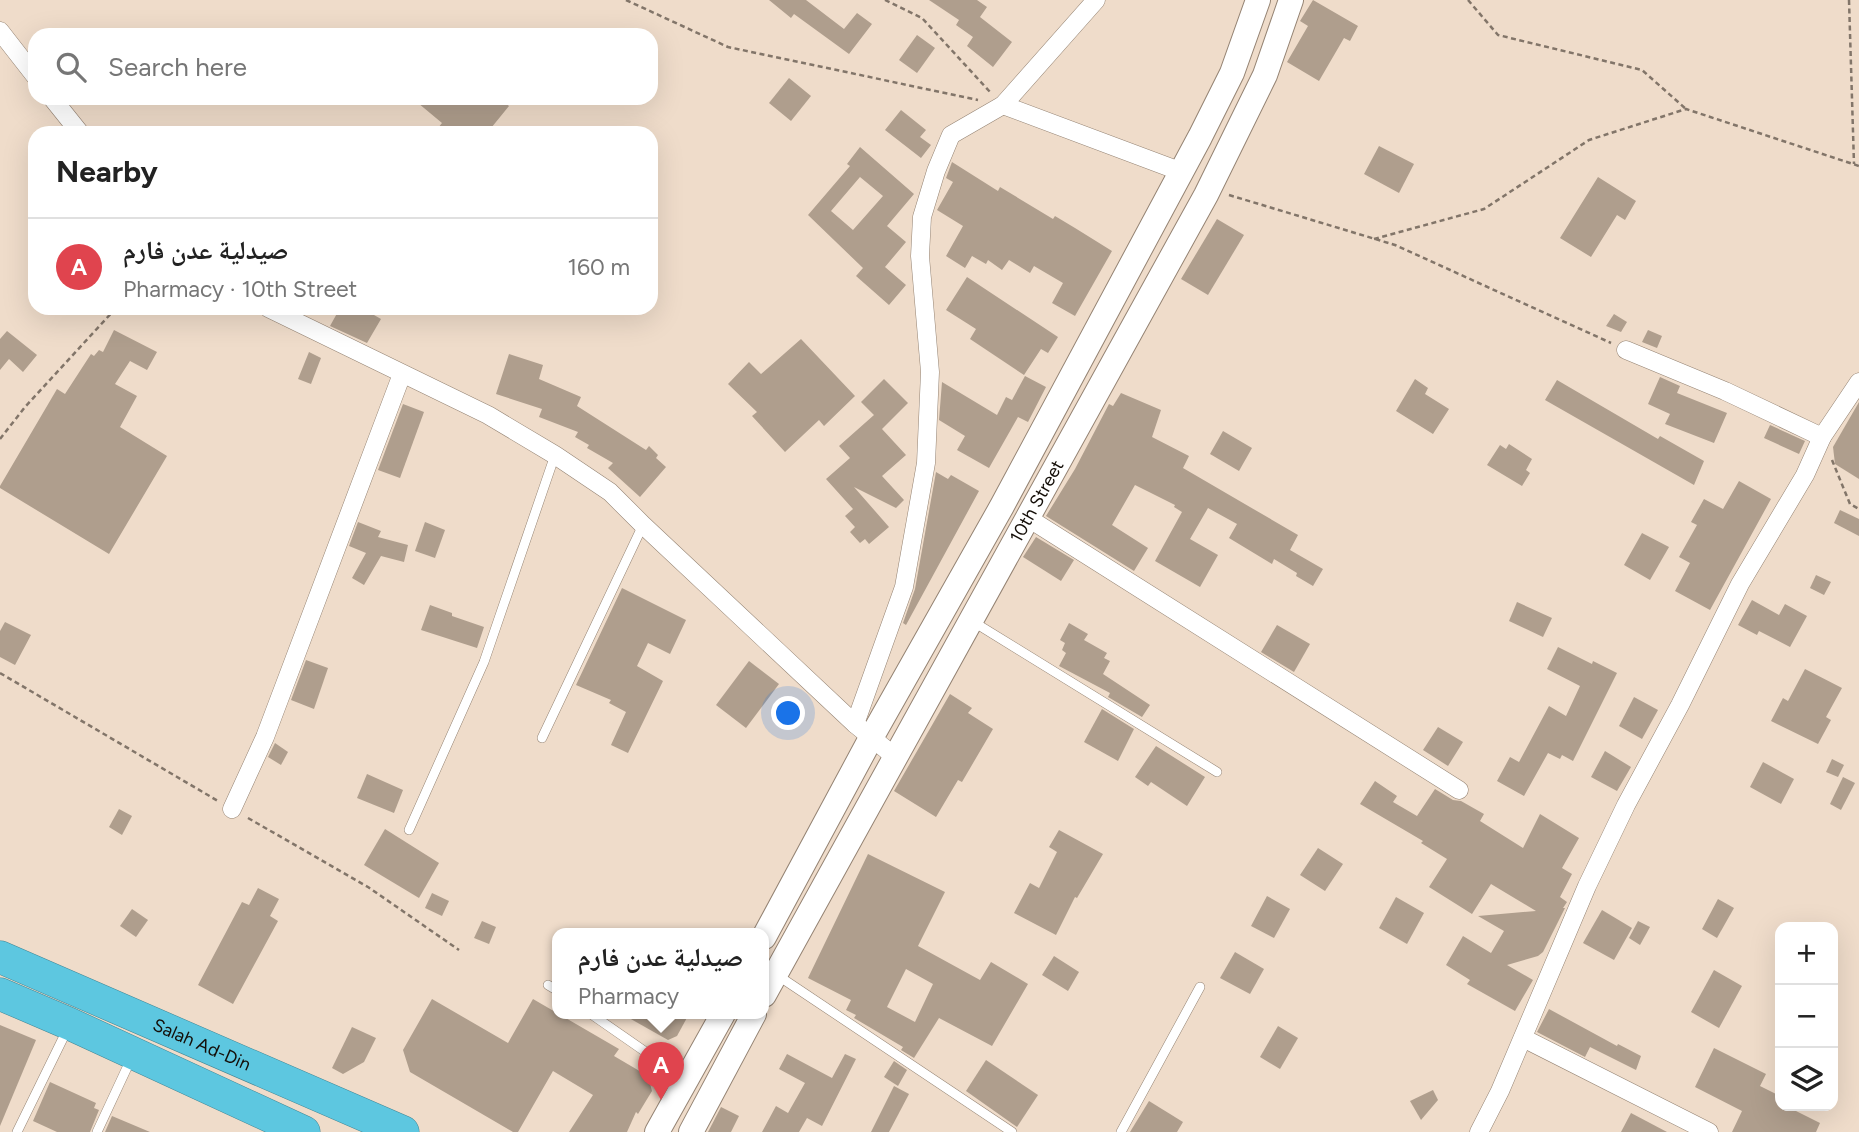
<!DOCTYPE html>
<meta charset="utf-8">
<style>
body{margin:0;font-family:Figtree,"Noto Naskh Arabic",sans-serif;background:#f2f2f2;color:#222}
.controls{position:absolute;right:21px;bottom:21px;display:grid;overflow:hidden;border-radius:14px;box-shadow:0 7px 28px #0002}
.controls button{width:63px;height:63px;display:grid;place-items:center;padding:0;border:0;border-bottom:2px solid #e0e0e0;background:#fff;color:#222;font:35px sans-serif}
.you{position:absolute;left:789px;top:714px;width:24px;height:24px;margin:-18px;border:5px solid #fff;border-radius:50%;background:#1a73e8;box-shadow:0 0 0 10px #1a73e833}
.badge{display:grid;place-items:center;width:46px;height:46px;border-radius:50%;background:#ea580c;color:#fff;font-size:23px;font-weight:700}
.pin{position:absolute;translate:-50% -58px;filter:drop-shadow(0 2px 4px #0008)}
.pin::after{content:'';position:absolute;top:37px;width:24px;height:21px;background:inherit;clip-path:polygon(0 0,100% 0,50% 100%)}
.popup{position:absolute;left:552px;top:928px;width:217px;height:91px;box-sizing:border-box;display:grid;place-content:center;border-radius:14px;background:#fff;filter:drop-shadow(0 2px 5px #0005);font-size:23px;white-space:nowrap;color:#767676}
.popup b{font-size:26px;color:#222}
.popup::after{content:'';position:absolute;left:50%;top:100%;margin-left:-14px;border:14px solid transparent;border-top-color:#fff}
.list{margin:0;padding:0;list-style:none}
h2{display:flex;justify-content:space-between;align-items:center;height:91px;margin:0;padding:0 28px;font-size:30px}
h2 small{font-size:23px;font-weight:400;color:#767676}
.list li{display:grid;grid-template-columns:46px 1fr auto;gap:21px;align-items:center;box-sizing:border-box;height:98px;padding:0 28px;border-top:2px solid #e0e0e0}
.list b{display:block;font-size:26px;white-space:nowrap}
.list p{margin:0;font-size:23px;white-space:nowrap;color:#767676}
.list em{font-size:23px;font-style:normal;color:#767676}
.icon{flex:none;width:38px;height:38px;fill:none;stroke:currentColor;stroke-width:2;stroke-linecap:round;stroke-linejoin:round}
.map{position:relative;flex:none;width:1859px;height:1132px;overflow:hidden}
.search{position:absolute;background:#fff;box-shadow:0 7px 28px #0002;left:28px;top:28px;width:630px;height:77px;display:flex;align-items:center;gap:18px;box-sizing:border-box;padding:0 24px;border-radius:21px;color:#767676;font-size:26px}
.panel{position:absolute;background:#fff;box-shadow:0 7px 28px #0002;left:28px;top:126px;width:630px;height:189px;border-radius:21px}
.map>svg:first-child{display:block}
</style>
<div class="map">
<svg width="1859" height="1132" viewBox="0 0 1859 1132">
<rect width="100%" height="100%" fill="#efdcca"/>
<g fill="#af9e8d" fill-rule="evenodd">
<path d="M769,0H806L844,29L857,13L872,24L849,54L794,14L791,18Z"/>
<path d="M929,0H977L987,7L980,17L1012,42L993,67L967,46L973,37L956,25L959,20Z"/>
<path d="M1313,0L1358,26L1350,41L1344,38L1319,81L1287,62L1308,26L1300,21Z"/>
<path d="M917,35L935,48L917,73L899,60Z"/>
<path d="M789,78L811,96L791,121L769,103Z"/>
<path d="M412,98H499L509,106L487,133H434L442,123Z"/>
<path d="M901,110L926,130L920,137L931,145L921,158L885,130Z"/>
<path d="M1379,146L1414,164L1399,193L1364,174Z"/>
<path d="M860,147L914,194L887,226L906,242L885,267L906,285L889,305L856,276L863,268L808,215L850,166L847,164ZM860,177L883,196L853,230L831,211Z"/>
<path d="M952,162L998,191L1000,187L1053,219L1055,216L1075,228L1112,251L1075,316L1052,303L1063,283L1034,266L1030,273L1009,260L1002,270L988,260L986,264L972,256L965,268L946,256L963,226L937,210L953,182L946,178Z"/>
<path d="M1598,177L1636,201L1625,220L1617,215L1591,257L1560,238Z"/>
<path d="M1217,219L1244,235L1208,295L1181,279Z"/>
<path d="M967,277L1058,337L1048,353L1041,349L1024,375L970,339L976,329L946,310Z"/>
<path d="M340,308H378L374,315L381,319L367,343L330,326Z"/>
<path d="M1614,314L1627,322L1621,332L1606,326Z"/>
<path d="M114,330L157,352L147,370L130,361L115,384L137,396L120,427L167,456L109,554L0,488V486L57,389L65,394L91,354L94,356L99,350L103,352Z"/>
<path d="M1648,330L1662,336L1657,348L1642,342Z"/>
<path d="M7,331L37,355L23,372L9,359L0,370V339Z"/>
<path d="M801,339L855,396L824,426L819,420L785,452L752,416L757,412L728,384L749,362L761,374Z"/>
<path d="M309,352L321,358L311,384L298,379Z"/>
<path d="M509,354L543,365L539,379L581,397L577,406L646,450L649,446L658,455L656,458L666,467L640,497L608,468L613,463L587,448L589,445L575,437L578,432L539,417L542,409L496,394Z"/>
<path d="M1025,376L1046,387L1028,422L1018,417L989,468L957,450L965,436L939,420L942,382L997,415L1006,397L1012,400Z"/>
<path d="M1660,377L1680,386L1677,393L1727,413L1714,443L1665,424L1670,414L1648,404Z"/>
<path d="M884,379L908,403L882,429L906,455L882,476L904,500L896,508L854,487L889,527L869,544L865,539L860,543L850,532L855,527L845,516L853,509L826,479L850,458L839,446L874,415L861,402Z"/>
<path d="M1415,379L1428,388L1425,394L1449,409L1433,434L1396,411Z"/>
<path d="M1557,380L1658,439L1660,436L1704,461L1694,485L1545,400Z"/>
<path d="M1121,393L1161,410L1152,437L1189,456L1183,468L1298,535L1290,550L1323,569L1313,586L1296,576L1297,573L1274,559L1272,564L1229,538L1237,524L1208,508L1190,539L1218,555L1200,587L1155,561L1182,512L1174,507L1175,505L1135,485L1112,525L1148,548L1134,571L1046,516L1075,469L1109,404L1113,406Z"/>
<path d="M1859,402V479L1835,464L1833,447Z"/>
<path d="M403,404L424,412L400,478L378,470Z"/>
<path d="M1770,425L1805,441L1799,454L1764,438Z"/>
<path d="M1223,431L1252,448L1239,471L1210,454Z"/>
<path d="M1509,444L1532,459L1526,470L1530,473L1522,486L1487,465L1500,445L1506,449Z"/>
<path d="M936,472L948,479L951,475L979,491L906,625L903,623L915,589Z"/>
<path d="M1739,481L1771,499L1710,610L1675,591L1690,563L1679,557L1697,525L1691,522L1704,499L1723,509Z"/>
<path d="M1840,510L1859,519V536L1834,523Z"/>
<path d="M358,522L381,531L378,537L408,545L404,562L381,556L364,585L352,578L366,553L349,546Z"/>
<path d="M425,522L445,530L435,558L415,551Z"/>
<path d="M1642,533L1669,547L1650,580L1624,565Z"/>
<path d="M1036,537L1074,560L1061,581L1023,557Z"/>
<path d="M1816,575L1831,582L1824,595L1810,588Z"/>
<path d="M622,588L686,620L670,654L648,643L637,666L663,681L628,753L611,745L626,712L609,703L611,700L576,685Z"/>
<path d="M1752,600L1779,615L1785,604L1807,616L1790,647L1759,631L1757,635L1738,625Z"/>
<path d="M1517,602L1552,618L1543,637L1509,621Z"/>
<path d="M430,605L452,613V616L484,627L477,648L421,630Z"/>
<path d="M5,622L31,635L15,665L0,657V631Z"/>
<path d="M1069,623L1088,634L1084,640L1107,653L1104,658L1110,661L1103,674L1150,705L1142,717L1108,697L1110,693L1059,666L1066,653L1062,650L1065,643L1060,640Z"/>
<path d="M1277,625L1310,644L1294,672L1261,652Z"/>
<path d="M1558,647L1592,664L1593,661L1617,673L1573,761L1562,755L1560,759L1548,753L1524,796L1497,781L1510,757L1519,762L1549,706L1566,716L1580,686L1547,669Z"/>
<path d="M306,660L328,668L314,709L291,700Z"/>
<path d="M749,661L779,684L746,728L716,705Z"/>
<path d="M1805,669L1842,688L1826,717L1831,720L1818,744L1771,721L1783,698L1788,701Z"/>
<path d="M950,694L972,708L968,713L993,729L962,782L958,780L936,817L894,791Z"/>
<path d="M1634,697L1658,710L1642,739L1619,726Z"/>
<path d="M1102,709L1134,729L1118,761L1084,742Z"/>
<path d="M1438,727L1463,742L1448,766L1423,750Z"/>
<path d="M275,743L288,752L281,765L268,757Z"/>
<path d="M1156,746L1205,777L1187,806L1151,782L1148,786L1135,777Z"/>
<path d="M1605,751L1631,767L1617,791L1591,777Z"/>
<path d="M1832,759L1844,765L1838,777L1826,772Z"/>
<path d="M1763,762L1794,779L1781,804L1750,787Z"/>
<path d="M367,774L403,790L394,813L357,798Z"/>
<path d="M1843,777L1855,783L1841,810L1830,804Z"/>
<path d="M1375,781L1397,796L1393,802L1417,816L1435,789L1453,800L1461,801L1484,814L1480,821L1523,848L1540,814L1579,838L1562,868L1572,874L1560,897L1567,902L1563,908H1565L1543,952L1538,956L1507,965L1533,980L1515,1011L1467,984L1470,980L1446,965L1463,936L1491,953L1504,931L1478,916L1536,911L1491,884L1472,914L1429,887L1447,859L1421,843L1423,841L1360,804Z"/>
<path d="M119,809L132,816L122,835L109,827Z"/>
<path d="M385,829L439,863L419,898L364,865Z"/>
<path d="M1059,830L1103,854L1077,898L1075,897L1056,935L1014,913L1030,883L1039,888L1057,852L1049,847Z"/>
<path d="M1318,848L1343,864L1325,891L1300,875Z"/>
<path d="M868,854L945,892L918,946L980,980L991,962L1028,984L992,1046L939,1018L914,1058L901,1050L903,1047L854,1018L856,1015L846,1010L851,1000L808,978ZM906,969L933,984L915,1022L887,1007Z"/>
<path d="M258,888L279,899L270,916L278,921L233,1004L198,985L242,902L249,905Z"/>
<path d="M432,893L449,901L442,916L425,908Z"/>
<path d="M1267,896L1290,909L1274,938L1251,926Z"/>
<path d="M1396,897L1424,913L1407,944L1379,928Z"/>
<path d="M1718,899L1734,908L1717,938L1702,929Z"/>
<path d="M132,909L148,920L136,937L120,926Z"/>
<path d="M1602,910L1632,928L1614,960L1583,943Z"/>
<path d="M482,921L496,927L489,944L474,938Z"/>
<path d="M1638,921L1650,927L1640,945L1629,938Z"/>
<path d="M1235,952L1264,969L1250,994L1220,978Z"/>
<path d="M1054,956L1079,972L1068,991L1042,975Z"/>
<path d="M1714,970L1742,986L1719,1028L1691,1012Z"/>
<path d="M432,999L508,1043L533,999L619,1049L614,1056L648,1076L652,1091L638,1114L636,1112L627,1132H569L593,1095L553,1071L518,1132H513L410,1072L403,1050Z"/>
<path d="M1549,1009L1617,1046L1618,1044L1641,1056L1636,1070L1590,1047L1585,1057L1537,1032Z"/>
<path d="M622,1014H689L677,1036L668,1040Z"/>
<path d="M0,1025L36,1040L0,1126Z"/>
<path d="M1278,1026L1298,1038L1280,1069L1260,1057Z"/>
<path d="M352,1027L376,1038L364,1062L343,1074L332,1068Z"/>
<path d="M1714,1048L1766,1074L1760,1086L1780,1096V1106H1786L1820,1123L1816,1132H1732L1742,1111L1695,1087Z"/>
<path d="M787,1054L832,1078L845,1054L856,1059L822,1126L807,1118L799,1132H762L776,1106L788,1113L805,1083L779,1069Z"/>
<path d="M986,1060L1038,1095L1017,1127L966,1091Z"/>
<path d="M894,1061L907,1070L898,1086L884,1077Z"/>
<path d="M50,1082L96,1103L94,1108L99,1110L90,1132H57L33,1121Z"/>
<path d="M894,1086L909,1094L889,1132H871Z"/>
<path d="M1433,1090L1438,1100L1421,1120L1410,1101Z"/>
<path d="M1149,1101L1183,1122L1177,1132H1130Z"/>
<path d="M721,1107L739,1116L731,1132H708Z"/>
<path d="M1631,1113L1667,1132H1621Z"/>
<path d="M112,1116L150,1132H105Z"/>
</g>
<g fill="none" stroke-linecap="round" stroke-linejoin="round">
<g stroke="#948373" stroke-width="10">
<g id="lane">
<path d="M972,621L1217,772"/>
<path d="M542,738L643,525"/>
<path d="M409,830L484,662L555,455"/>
<path d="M777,975L1012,1132"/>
<path d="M548,985L558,991"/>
<path d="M591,1014L686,1080"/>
<path d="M17,1132L68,1028"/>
<path d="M97,1132L131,1059"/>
<path d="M1121,1132L1200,987"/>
</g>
</g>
<g stroke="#948373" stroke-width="19">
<g id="street">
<path d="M0,31L35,76"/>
<path d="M52,98L80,133"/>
<path d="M1003,105L1182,172"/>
<path d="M268,308L488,415L555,455L610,492L643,525L855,724L894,756"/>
<path d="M1822,437L1859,382"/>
<path d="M1028,518L1459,790"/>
<path d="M855,724L904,587L926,463L930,372L920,256L922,217L936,171L951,135L1003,105L1096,0"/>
<path d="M232,809L265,737L402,374"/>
<path d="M1523,1038L1709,1132"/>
<path d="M1479,1132L1500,1091L1587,886L1626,805L1680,705L1740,584L1805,475L1822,437L1725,391L1626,350"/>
</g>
</g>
<g stroke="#948373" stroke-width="26">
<g id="secondary">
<path d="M764,937L871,738L1002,506L1200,137L1232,73L1258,0"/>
<path id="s1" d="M764,995L1206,195L1265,75L1291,0"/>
<path d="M657,1132L723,1014"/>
<path d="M691,1132L754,1014"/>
</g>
</g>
<g stroke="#438694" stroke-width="33">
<g id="highway">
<path id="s2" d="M0,957L403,1132"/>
<path d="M0,994L70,1024L304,1132"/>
</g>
</g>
<g stroke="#827569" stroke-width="2.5" stroke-dasharray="5 3.5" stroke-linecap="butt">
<path d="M626,0L728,47L978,100"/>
<path d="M885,0L922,18L991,93"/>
<path d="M1468,0L1498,35L1642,70L1686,109"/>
<path d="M1849,0L1854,164"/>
<path d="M1229,195L1395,245L1611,343"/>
<path d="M1374,239L1484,209L1589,140L1686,109L1859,166"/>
<path d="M0,439L25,407L116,308"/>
<path d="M1832,460L1850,504L1859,509"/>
<path d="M0,673L218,801"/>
<path d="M248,818L368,887L459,950"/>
</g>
<use href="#lane" stroke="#fff" stroke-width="9"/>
<use href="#street" stroke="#fff" stroke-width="18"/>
<use href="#secondary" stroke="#fff" stroke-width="24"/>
<use href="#highway" stroke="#5dc7e0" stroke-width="32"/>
</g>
<g text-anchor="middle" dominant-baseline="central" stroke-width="5" stroke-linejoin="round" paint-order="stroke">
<g font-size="18" fill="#140e08" stroke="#fce9d7">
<text stroke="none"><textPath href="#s1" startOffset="564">10th Street</textPath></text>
<text stroke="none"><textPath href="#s2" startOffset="220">Salah Ad-Din</textPath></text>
</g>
</g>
</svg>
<div class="controls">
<button>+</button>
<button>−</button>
<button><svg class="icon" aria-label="layers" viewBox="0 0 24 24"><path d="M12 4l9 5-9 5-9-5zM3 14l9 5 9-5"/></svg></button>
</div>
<div class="you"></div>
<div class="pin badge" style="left:661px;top:1100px;background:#e0444e">A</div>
<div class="popup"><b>صيدلية عدن فارم</b>Pharmacy</div>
<div class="search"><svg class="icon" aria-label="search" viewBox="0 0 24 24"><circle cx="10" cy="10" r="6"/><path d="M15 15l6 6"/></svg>Search here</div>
<section class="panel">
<h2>Nearby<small></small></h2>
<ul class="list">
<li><span class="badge" style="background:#e0444e">A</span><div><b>صيدلية عدن فارم</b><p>Pharmacy · 10th Street</p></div><em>160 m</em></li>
</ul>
</section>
</div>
